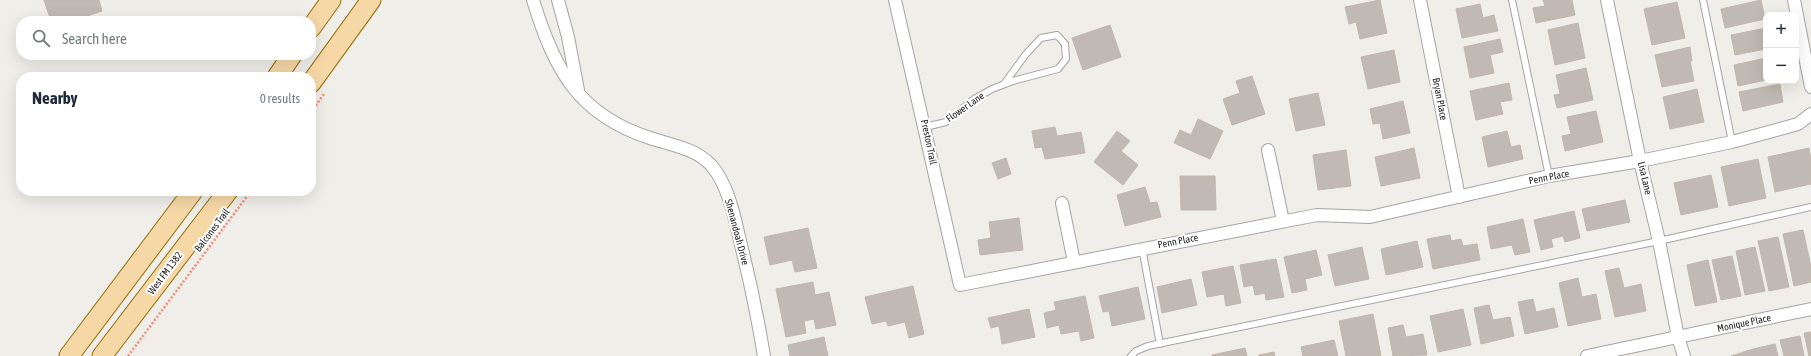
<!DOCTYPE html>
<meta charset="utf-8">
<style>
body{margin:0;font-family:"Asap Condensed",sans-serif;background:#f6f6f7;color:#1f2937}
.controls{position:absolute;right:12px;top:12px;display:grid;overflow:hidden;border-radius:8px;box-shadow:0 4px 16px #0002}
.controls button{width:36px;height:36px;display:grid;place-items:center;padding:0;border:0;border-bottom:1px solid #e0e1e3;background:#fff;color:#1f2937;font:20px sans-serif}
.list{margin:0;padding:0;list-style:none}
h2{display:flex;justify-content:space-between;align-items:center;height:52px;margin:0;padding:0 16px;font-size:17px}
h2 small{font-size:13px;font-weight:400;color:#747a83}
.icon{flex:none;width:22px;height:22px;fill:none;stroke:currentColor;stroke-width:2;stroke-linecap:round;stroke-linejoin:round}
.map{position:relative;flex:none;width:1811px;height:356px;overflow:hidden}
.search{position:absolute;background:#fff;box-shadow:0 4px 16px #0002;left:16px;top:16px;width:300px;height:44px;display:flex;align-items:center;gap:10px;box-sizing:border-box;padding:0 14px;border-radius:16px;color:#747a83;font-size:15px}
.panel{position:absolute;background:#fff;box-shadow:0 4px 16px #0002;left:16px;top:72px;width:300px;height:124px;border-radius:16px}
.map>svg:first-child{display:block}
</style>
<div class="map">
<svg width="1811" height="356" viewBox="0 0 1811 356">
<rect width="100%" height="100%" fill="#f0eee8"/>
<g fill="#c1bab4" stroke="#c1b6ab">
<path d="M44,0H99L102,11L87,16L88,20L86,21H51Z"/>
<path d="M1380,0L1387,33L1360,39L1356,22L1349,24L1345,7Z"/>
<path d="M1543,0H1572L1575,15L1536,23L1533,8L1545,6Z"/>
<path d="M1761,0L1765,19L1725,28L1721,9Z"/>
<path d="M1677,2L1685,38L1652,45L1644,9Z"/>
<path d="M1480,4L1483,18L1494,15L1498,31L1462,38L1456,9Z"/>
<path d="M1578,23L1585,58L1555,65L1548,30Z"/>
<path d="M1110,25L1121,57L1083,70L1072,38Z"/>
<path d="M1766,28V49L1735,55L1731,35Z"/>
<path d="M1500,39L1503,52L1490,55L1494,73L1470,78L1464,47Z"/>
<path d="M1690,47L1692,61H1690L1694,81L1662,87L1655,55Z"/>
<path d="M1394,50L1400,82L1368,89L1361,57Z"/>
<path d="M1766,58V80L1738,86L1734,65Z"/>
<path d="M1586,68L1593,100L1557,108L1554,95L1560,94L1556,75Z"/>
<path d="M1252,76L1265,114L1232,125L1223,99L1240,93L1236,81Z"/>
<path d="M1509,83L1512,100L1500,102L1503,114L1476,120L1470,91Z"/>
<path d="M1780,84L1783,102L1743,111L1739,92Z"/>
<path d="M1697,89L1704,122L1670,129L1663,97Z"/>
<path d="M1318,93L1325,125L1296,131L1289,99Z"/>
<path d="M1403,101L1410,133L1383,139L1380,123L1373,124L1370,109Z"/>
<path d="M1596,111L1603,142L1565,151L1562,136L1571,134L1567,117Z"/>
<path d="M1198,119L1223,131L1210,159L1174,143L1180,130L1191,135Z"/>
<path d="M1055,127L1057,136L1081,132L1085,153L1045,159L1042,147L1035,148L1032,131Z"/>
<path d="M1117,131L1130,141L1121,151L1138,165L1123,185L1094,162Z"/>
<path d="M1507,131L1511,147L1520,145L1523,159L1488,167L1482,137Z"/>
<path d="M1414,148L1420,178L1381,186L1375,157Z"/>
<path d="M1809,148L1811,160V184L1775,192L1768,157Z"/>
<path d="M1346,150L1351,186L1318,190L1313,155Z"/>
<path d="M1006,158L1011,174L998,179L992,163Z"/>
<path d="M1758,159L1766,198L1729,206L1721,167Z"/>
<path d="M1711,175L1718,207L1681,215L1674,183Z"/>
<path d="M1180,176H1215L1216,210H1181Z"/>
<path d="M1145,187L1150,203L1157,202L1161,217L1125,226L1117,195Z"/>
<path d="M1625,200L1630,222L1587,231L1582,209Z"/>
<path d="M1574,211L1580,238L1565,242L1563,236L1551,239L1553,247L1541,250L1534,220Z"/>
<path d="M1019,218L1023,250L980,255L978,240L991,238L989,222Z"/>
<path d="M1523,219L1530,252L1515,255L1512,245L1491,249L1487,227Z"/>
<path d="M808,228L817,268L795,272L792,260L770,265L764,237Z"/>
<path d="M1803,230L1811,267V282L1794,286L1783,234Z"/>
<path d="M1450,235L1451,241L1461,239L1463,246L1477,244L1480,260L1433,269L1427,239Z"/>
<path d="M1778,237L1789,287L1769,291L1758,241Z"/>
<path d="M1417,241L1423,267L1386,275L1381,249Z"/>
<path d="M1362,247L1369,279L1335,286L1328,255Z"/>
<path d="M1755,247L1765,291L1745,295L1736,251Z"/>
<path d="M1316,250L1322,275L1305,279L1307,290L1292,293L1284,257Z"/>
<path d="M1732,256L1741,296L1721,300L1712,260Z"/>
<path d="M1276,259L1284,297L1266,300L1265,293L1255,295L1253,285L1244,287L1240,265Z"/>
<path d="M1708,260L1717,302L1695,306L1687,265Z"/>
<path d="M1233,266L1241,303L1226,306L1224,294L1207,297L1202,272Z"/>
<path d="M1619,268L1624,288L1641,284L1646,311L1615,317L1605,271Z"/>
<path d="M1578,278L1582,297L1596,294L1601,319L1568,326L1559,283Z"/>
<path d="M1191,279L1197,305L1162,313L1157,287Z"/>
<path d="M813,282L815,295L829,292L836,325L816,329L814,319L804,321L806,333L786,337L776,289Z"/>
<path d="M913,286L924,334L909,338L905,322L888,326L886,321L872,324L865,297Z"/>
<path d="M1138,287L1145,319L1112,326L1109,311L1103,312L1099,296Z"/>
<path d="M1085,296L1094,338L1081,341L1079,331L1061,334L1059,325L1047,328L1044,313L1056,310L1054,302Z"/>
<path d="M1533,299L1536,312L1554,308L1558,327L1525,334L1518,302Z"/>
<path d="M1489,305L1493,320L1510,317L1514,336L1481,344L1474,308Z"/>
<path d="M1029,309L1035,337L1002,344L999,326L991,328L988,318Z"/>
<path d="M1463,309L1471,345L1438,352L1430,316Z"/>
<path d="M1373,314L1381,356H1346L1339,321Z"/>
<path d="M1403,325L1406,337L1423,334L1427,355L1393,356L1388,328Z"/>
<path d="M1811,332V356H1809L1804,333Z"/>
<path d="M1800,336L1804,356H1784L1780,340Z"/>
<path d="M824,337L828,356H790L788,345Z"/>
<path d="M1334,340L1338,356H1303L1301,347Z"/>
<path d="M1775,344L1778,356H1731L1753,349Z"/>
<path d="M1245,348L1247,356H1212V355Z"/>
<path d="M1274,352L1275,356H1259V355Z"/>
</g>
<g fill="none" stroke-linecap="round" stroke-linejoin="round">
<g stroke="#a4a4a4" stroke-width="8">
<g id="service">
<path d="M1512,0L1549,176"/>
<path d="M1703,0L1732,142"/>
<path d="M925,127L946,122L974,99L992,89L1013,81L1058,69L1066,59L1065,44L1057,35L1041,38L1026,54L1004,84"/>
<path d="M1142,248L1160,344"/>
<path d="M1131,356L1136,351L1148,346L1659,241L1811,207"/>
</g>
</g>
<g stroke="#a4a4a4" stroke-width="14">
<g id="minor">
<path d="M533,0C554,69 578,115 650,138C671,145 695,148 711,165C730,187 735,221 742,249C751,285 758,320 764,356"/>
<path d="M558,0L568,37L578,90"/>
<path d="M895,0L960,285L1317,215L1370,217L1549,176L1640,161L1732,142L1798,124L1811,114"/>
<path d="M1420,0L1459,197"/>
<path d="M1607,0L1640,161L1659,241L1678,337L1684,356"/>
<path d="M1794,0L1811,87"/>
<path d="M1268,150L1283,221"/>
<path d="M1062,203L1074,262"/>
<path d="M1587,356L1811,309"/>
</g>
</g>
<g stroke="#936d0a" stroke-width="21">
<g id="primary">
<path d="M311,28L331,0"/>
<path d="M277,77L292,55"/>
<path d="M311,83L371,0"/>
<path d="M69,356L193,191"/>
<path d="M102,356L228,191"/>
</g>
</g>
<g stroke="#f18b78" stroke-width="2.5" stroke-dasharray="2 2" stroke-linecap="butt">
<path d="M311,112L324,94"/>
<path d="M128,356L251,191"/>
</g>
<use href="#service" stroke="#fff" stroke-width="6"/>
<use href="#minor" stroke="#fff" stroke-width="12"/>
<use href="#primary" stroke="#f6d8a7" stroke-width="19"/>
</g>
<g text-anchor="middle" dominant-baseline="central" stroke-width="4" stroke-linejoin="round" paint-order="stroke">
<g font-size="10" fill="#202020" stroke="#fff">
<text transform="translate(1440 99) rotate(79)">Bryan Place</text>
<text transform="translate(965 107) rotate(-35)">Flower Lane</text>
<text transform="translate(929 142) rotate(78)">Preston Trail</text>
<text transform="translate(1549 177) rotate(-11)">Penn Place</text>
<text transform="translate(1645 178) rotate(77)">Lisa Lane</text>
<text transform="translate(212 230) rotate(-53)">Balcones Trail</text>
<text transform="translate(737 232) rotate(75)">Shenandoah Drive</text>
<text transform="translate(1178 241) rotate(-11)">Penn Place</text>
<text transform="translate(165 273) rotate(-53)">West FM 1382</text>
<text transform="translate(1744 323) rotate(-12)">Monique Place</text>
</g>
</g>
</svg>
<div class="controls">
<button>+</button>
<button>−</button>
</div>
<div class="search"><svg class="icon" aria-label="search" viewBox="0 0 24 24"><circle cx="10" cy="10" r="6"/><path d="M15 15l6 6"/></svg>Search here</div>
<section class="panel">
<h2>Nearby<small>0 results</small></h2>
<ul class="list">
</ul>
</section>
</div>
